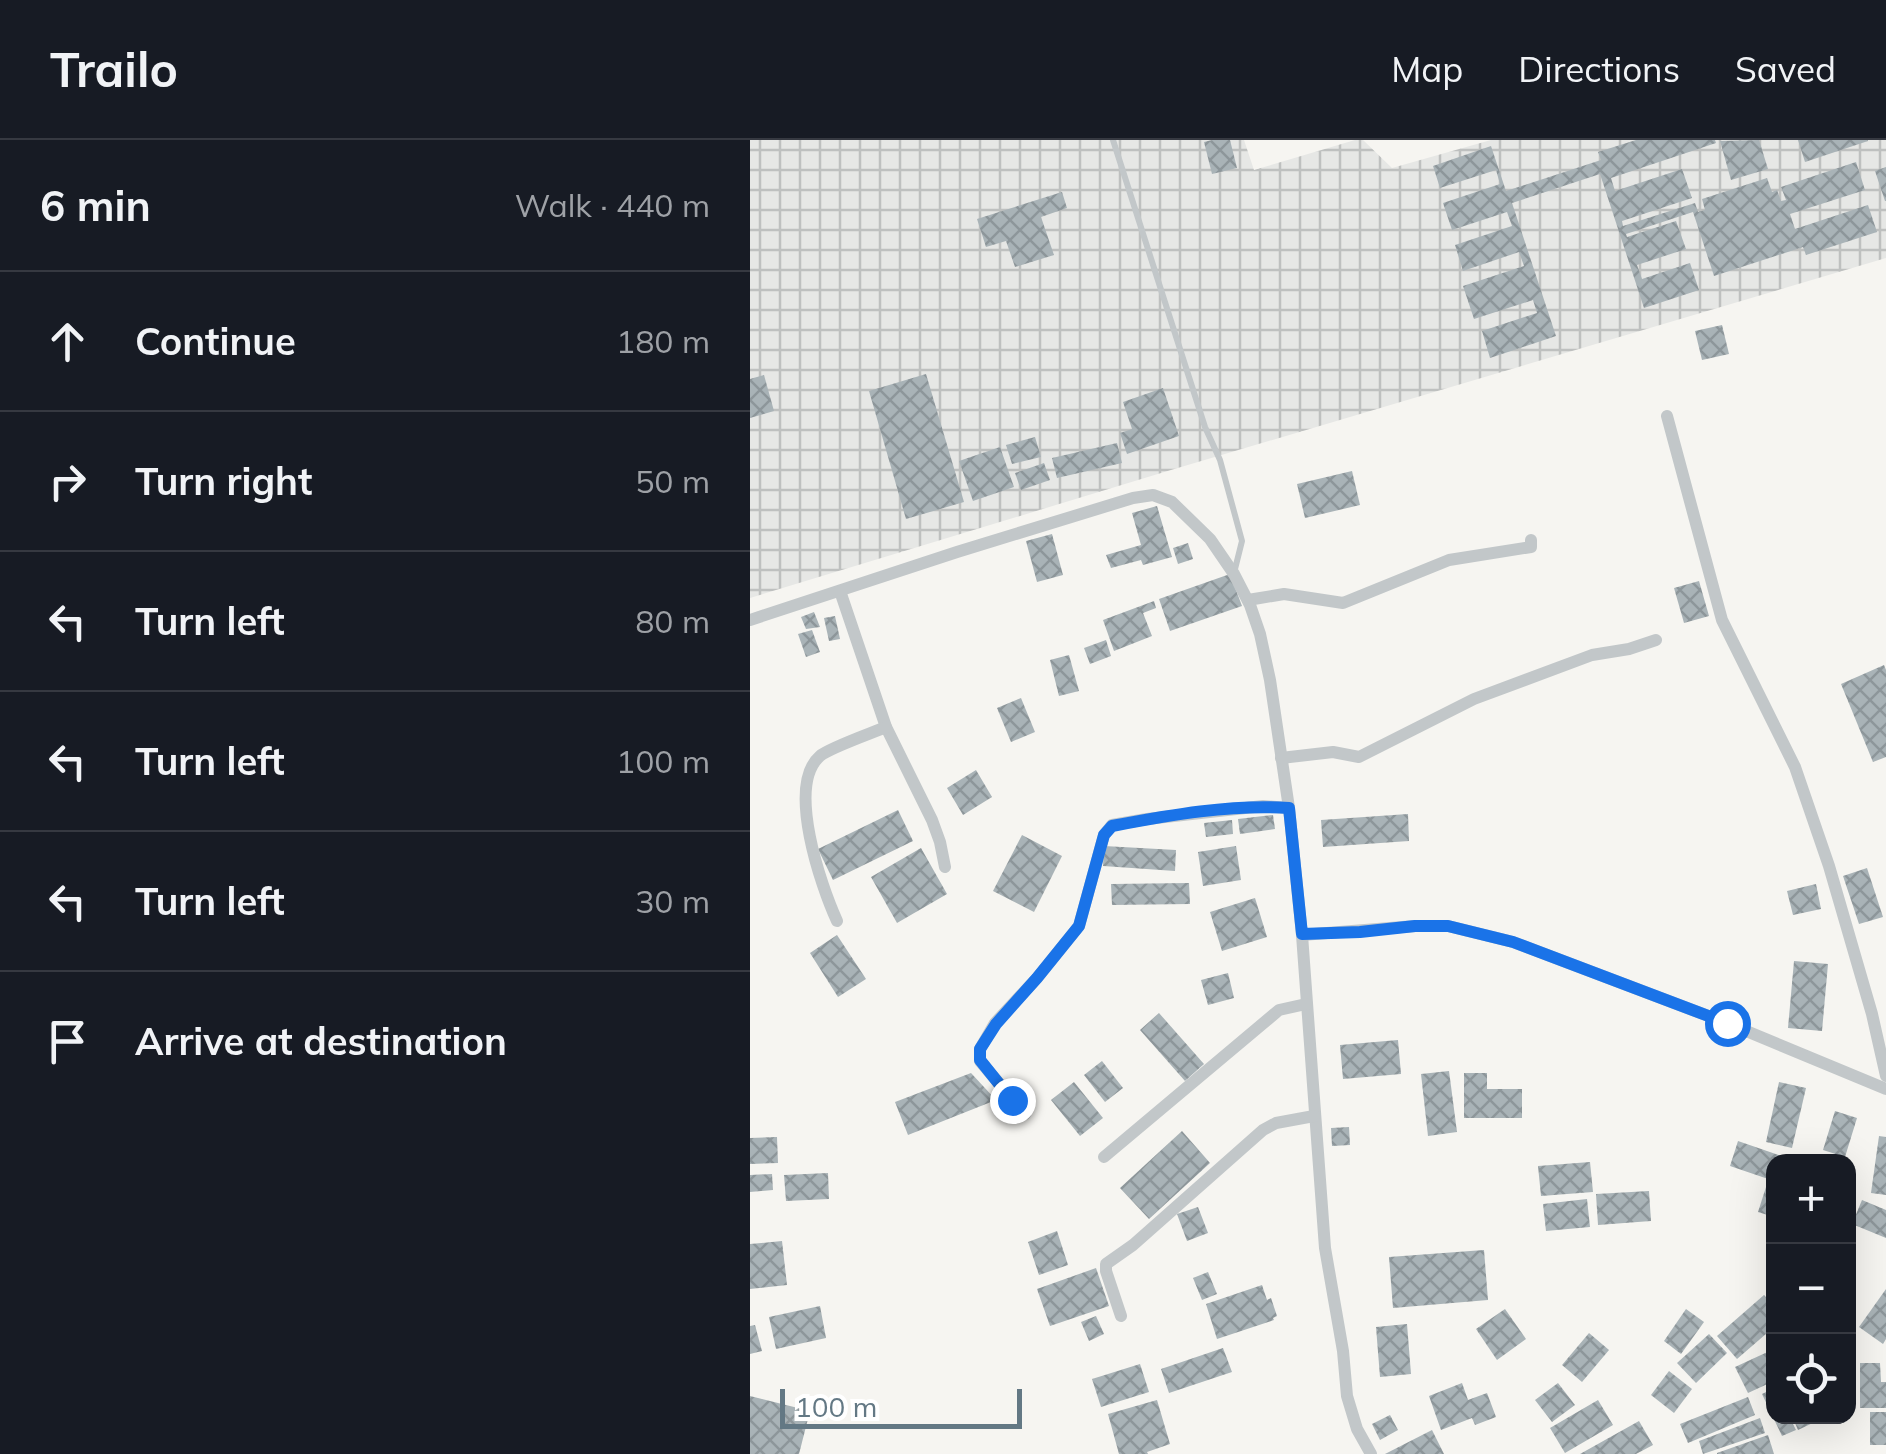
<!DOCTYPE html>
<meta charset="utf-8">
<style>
body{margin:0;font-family:Mulish,sans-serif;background:#242831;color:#f1f3f6}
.controls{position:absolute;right:30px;bottom:30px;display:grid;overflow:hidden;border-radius:20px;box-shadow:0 10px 40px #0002}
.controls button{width:90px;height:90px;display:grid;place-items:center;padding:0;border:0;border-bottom:2px solid #363941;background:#171b24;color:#f1f3f6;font:50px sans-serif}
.scale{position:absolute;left:30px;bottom:25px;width:242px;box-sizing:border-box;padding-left:10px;border:5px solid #637884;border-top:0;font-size:28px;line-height:35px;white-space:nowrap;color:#637884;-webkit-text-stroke:8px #fff;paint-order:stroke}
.stop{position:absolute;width:30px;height:30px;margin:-22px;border:8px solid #1a73e8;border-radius:50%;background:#fff}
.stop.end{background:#1a73e8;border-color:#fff;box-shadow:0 2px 10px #0008}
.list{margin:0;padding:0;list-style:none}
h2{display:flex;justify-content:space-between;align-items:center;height:130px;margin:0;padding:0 40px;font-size:42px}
h2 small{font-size:32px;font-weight:400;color:#9ea1a6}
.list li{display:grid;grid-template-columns:65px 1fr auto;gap:30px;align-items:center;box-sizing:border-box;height:140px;padding:0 40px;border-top:2px solid #363941}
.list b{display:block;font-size:38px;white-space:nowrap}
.list em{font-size:32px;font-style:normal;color:#9ea1a6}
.icon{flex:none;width:55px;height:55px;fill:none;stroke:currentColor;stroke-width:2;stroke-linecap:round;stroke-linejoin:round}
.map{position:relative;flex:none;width:1136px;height:1314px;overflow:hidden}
header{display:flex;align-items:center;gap:60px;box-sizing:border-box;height:140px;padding:0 50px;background:#171b24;border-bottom:2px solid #363941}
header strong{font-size:48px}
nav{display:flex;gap:55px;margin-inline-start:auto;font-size:35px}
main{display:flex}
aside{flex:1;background:#171b24}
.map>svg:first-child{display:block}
</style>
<header>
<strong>Trailo</strong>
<nav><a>Map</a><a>Directions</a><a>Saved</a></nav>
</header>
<main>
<aside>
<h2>6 min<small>Walk · 440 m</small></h2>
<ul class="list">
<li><svg class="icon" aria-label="ahead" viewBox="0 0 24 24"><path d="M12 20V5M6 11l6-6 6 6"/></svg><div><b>Continue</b></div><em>180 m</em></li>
<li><svg class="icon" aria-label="right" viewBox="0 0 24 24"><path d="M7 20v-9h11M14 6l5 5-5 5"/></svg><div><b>Turn right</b></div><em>50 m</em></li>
<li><svg class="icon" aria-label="left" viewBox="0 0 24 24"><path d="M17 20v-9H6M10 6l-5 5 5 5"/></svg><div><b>Turn left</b></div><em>80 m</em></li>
<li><svg class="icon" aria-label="left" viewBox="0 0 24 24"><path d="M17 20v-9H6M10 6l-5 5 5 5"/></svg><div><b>Turn left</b></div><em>100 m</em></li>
<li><svg class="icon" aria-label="left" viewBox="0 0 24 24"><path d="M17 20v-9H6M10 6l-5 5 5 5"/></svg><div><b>Turn left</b></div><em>30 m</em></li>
<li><svg class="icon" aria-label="arrive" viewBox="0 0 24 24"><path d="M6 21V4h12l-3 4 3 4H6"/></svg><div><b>Arrive at destination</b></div></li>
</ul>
</aside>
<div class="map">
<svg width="1136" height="1314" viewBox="0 0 1136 1314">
<defs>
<pattern id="industrial-grid" width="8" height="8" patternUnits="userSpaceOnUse" patternTransform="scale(2.5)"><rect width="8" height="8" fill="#e6e7e5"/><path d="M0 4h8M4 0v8" fill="none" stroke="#bec0bf"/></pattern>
<pattern id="building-cross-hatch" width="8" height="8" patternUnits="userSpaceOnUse" patternTransform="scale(2.5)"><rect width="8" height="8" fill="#a9b3b7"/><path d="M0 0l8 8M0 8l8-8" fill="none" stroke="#8d969a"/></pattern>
</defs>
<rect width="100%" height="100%" fill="#f6f5f1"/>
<path fill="url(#industrial-grid)" d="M0,0H494L504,30L605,0H613L642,28L741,0H1136V118L421,330L0,458Z"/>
<g fill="url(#building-cross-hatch)">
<path d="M462,0H480L487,28L462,34L454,2Z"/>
<path d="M886,0H965L966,3L861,38L865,51L932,29L942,58L872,81L873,86L945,63L948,72L955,70L952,59L1017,38L1022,52L1027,50L1031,61L1036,60L1031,47L1106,22L1115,50L1040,74L1045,89L1118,65L1127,92L1056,115L1053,107L964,136L943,72L876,94L877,97L926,81L936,109L887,125L892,139L940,123L949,150L894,168L850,34L762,63L806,196L740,218L732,191L787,173L783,160L724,179L713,146L774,126L769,112L713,131L705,105L762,86L757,72L702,90L693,63L750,44L746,30L690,48L683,26L741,6L756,51L851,20L848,12Z"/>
<path d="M1009,0L1018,29L981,40L970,1Z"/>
<path d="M1048,0H1118V1L1055,22Z"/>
<path d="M1136,27V61H1135L1125,31Z"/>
<path d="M312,52L317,68L291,77L304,115L265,127L256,101L236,107L227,79Z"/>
<path d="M972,185L979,214L952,220L945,191Z"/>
<path d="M176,234L214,362L156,379L119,251Z"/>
<path d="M14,235L24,271L0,278V239Z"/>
<path d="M413,248L429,296L377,314L370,293L382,289L373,262Z"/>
<path d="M285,297L291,317L262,324L256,305Z"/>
<path d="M367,303L372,323L307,338L302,318Z"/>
<path d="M250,307L264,347L223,361L209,321Z"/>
<path d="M294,323L300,340L271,350L265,333Z"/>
<path d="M602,331L610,365L555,378L547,344Z"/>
<path d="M407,366L422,417L393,425L391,420L361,428L356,415L391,405L382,373Z"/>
<path d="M302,394L313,435L287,442L276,401Z"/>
<path d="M438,403L443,419L428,424L423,408Z"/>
<path d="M480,434L492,466L420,491L409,459Z"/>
<path d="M949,441L959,476L934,483L924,448Z"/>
<path d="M404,461L406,468L393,473L402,496L364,511L353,480Z"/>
<path d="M64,472L70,487L56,489L51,477Z"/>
<path d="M85,476L90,499L79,501L74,478Z"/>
<path d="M62,490L70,512L56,517L48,494Z"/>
<path d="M356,500L361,516L340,524L334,508Z"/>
<path d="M319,515L329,551L309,556L300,520Z"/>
<path d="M1134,525L1136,530V617L1123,622L1091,544Z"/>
<path d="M271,558L285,592L261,602L247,568Z"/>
<path d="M226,630L242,657L213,675L197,648Z"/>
<path d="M148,670L163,701L83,740L68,709Z"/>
<path d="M658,674L659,701L573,707L571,680Z"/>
<path d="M523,675L525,689L490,694L488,679Z"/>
<path d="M482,680L483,694L456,697L454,683Z"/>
<path d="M272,695L312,716L284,772L243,751Z"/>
<path d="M354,706L426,710L425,731L353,726Z"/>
<path d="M486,706L491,740L453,746L448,712Z"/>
<path d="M171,708L197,754L147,783L121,737Z"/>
<path d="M1117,728L1133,777L1109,784L1093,736Z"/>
<path d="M439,743L440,764L362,765L361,744Z"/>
<path d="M1066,744L1071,769L1043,775L1037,751Z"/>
<path d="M505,758L517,797L472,811L460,772Z"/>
<path d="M87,795L116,839L88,857L60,813Z"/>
<path d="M1044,821L1078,824L1072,891L1038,888Z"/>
<path d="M478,833L484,858L458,865L451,840Z"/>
<path d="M409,873L454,924L435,941L390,890Z"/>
<path d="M648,900L651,934L593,939L590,905Z"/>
<path d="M352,921L373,948L355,962L334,935Z"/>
<path d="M699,931L707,992L678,996L671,934Z"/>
<path d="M221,933L246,960L158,995L145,962Z"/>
<path d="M714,933H737V949H772V978H714Z"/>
<path d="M324,942L353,978L330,996L301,960Z"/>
<path d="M1029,942L1056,948L1042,1008L1016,1002Z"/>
<path d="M1085,971L1107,978L1095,1017L1073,1010Z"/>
<path d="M599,987L600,1005L582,1006L581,988Z"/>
<path d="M432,991L460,1023L399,1079L370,1048Z"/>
<path d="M1129,996L1136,997V1055L1121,1053Z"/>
<path d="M27,997L28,1023L0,1024V998Z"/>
<path d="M988,1001L1046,1021V1022H1024V1041L980,1026Z"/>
<path d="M840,1022L843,1052L791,1056L788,1026Z"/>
<path d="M78,1033L79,1059L36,1061L34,1035Z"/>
<path d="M22,1034L23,1050L0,1052V1035Z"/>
<path d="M1016,1047L1024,1050V1077L1008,1072Z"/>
<path d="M899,1051L901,1081L848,1085L846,1054Z"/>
<path d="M837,1059L840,1087L796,1091L793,1064Z"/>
<path d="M1112,1060L1136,1070V1098L1102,1084Z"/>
<path d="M448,1067L458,1093L437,1101L427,1074Z"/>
<path d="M307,1091L318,1125L289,1135L278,1102Z"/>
<path d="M32,1101L37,1145L0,1149V1104Z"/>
<path d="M734,1110L738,1160L643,1168L639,1117Z"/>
<path d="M346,1128L359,1166L300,1186L287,1149Z"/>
<path d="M458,1132L467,1154L452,1160L443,1138Z"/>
<path d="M512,1145L517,1160L521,1158L527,1176L523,1178L524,1180L467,1199L456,1164Z"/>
<path d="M1136,1149V1199L1133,1204L1109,1187Z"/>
<path d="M1014,1155L1024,1166V1187L987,1219L967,1196Z"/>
<path d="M70,1166L76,1198L26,1209L19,1177Z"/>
<path d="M755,1169L776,1199L747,1220L726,1189Z"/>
<path d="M936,1169L954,1182L931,1214L914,1201Z"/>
<path d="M346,1176L354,1194L339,1201L331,1182Z"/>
<path d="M657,1184L661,1234L630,1237L626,1187Z"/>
<path d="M5,1185L12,1211L0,1214V1186Z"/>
<path d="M839,1193L859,1210L832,1242L812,1225Z"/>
<path d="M959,1194L977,1213L946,1243L927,1223Z"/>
<path d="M473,1208L482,1232L419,1253L411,1229Z"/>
<path d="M1024,1209V1241L998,1253L985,1227Z"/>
<path d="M1110,1223H1130L1131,1242H1136V1268H1110Z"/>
<path d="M390,1224L399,1252L351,1267L342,1239Z"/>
<path d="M919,1231L942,1249L924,1273L901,1255Z"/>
<path d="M712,1243L718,1260L737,1253L746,1277L725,1285L722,1278L691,1290L679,1256Z"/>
<path d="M808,1243L825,1265L802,1282L785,1260Z"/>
<path d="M1024,1248V1276H1039L1046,1290L1032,1296L1012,1254Z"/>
<path d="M0,1256L60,1271L49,1314H0Z"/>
<path d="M998,1257L1005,1275L938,1303L930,1284Z"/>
<path d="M407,1260L420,1304L397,1312L398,1314H369L358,1274Z"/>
<path d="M848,1260L863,1285L815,1313L800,1288Z"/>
<rect x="1120" y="1272" width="16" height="33"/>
<path d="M640,1275L648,1290L630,1300L622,1284Z"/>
<path d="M1042,1276H1067L1069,1280L1048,1290Z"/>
<path d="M1010,1278L1015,1293L953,1314L949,1301Z"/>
<path d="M889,1281L903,1305L886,1314H830Z"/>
<path d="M682,1290L694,1314H635Z"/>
<path d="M1018,1295L1024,1314H967V1313Z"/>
</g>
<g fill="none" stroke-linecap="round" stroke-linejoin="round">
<path stroke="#c2c7c9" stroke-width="6" d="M363,0L455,287L470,320L492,401L484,433"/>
<g stroke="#c2c7c9" stroke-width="12">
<path d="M917,276L972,480L1045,627L1079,726L1122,874L1136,936"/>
<path d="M90,451L136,587L182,680L190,702L195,727"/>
<path d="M498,460L534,454L593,463L699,420L781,407V400"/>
<path d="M0,480L207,412L383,358L403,355L422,362L460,399L484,434L500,465L510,494L520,540L539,668L552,795L575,1108L593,1211L597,1256L607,1289L621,1314"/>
<path d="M531,618L583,612L609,617L724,559L842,515L879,509L906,500"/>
<path d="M87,781C71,746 36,645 70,616C79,608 122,593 136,587"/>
<path d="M552,795L665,786H698L763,802L977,883L1136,949"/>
<path d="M275,974L230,921V909L245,883L287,838L329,786L354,695L362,685L397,679L513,666L539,668"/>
<path d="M354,1017L529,870L556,864"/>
<path d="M371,1176L356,1131V1124L383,1105L513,990L526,983L564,976"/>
</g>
</g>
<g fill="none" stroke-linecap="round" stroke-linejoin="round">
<path stroke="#1a73e8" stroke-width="12" d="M262,960L230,920V909L246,884L287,838L329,786L354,695L362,686C420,675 481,664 539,668L552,794L610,792L665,786H698L763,802L977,883"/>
</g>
</svg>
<div class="controls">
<button>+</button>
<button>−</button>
<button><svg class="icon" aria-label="locate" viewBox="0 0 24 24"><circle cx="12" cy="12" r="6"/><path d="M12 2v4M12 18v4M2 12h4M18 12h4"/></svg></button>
</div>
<div class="scale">100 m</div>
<div class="stop" style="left:977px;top:883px"></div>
<div class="stop end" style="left:262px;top:960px"></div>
</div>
</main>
